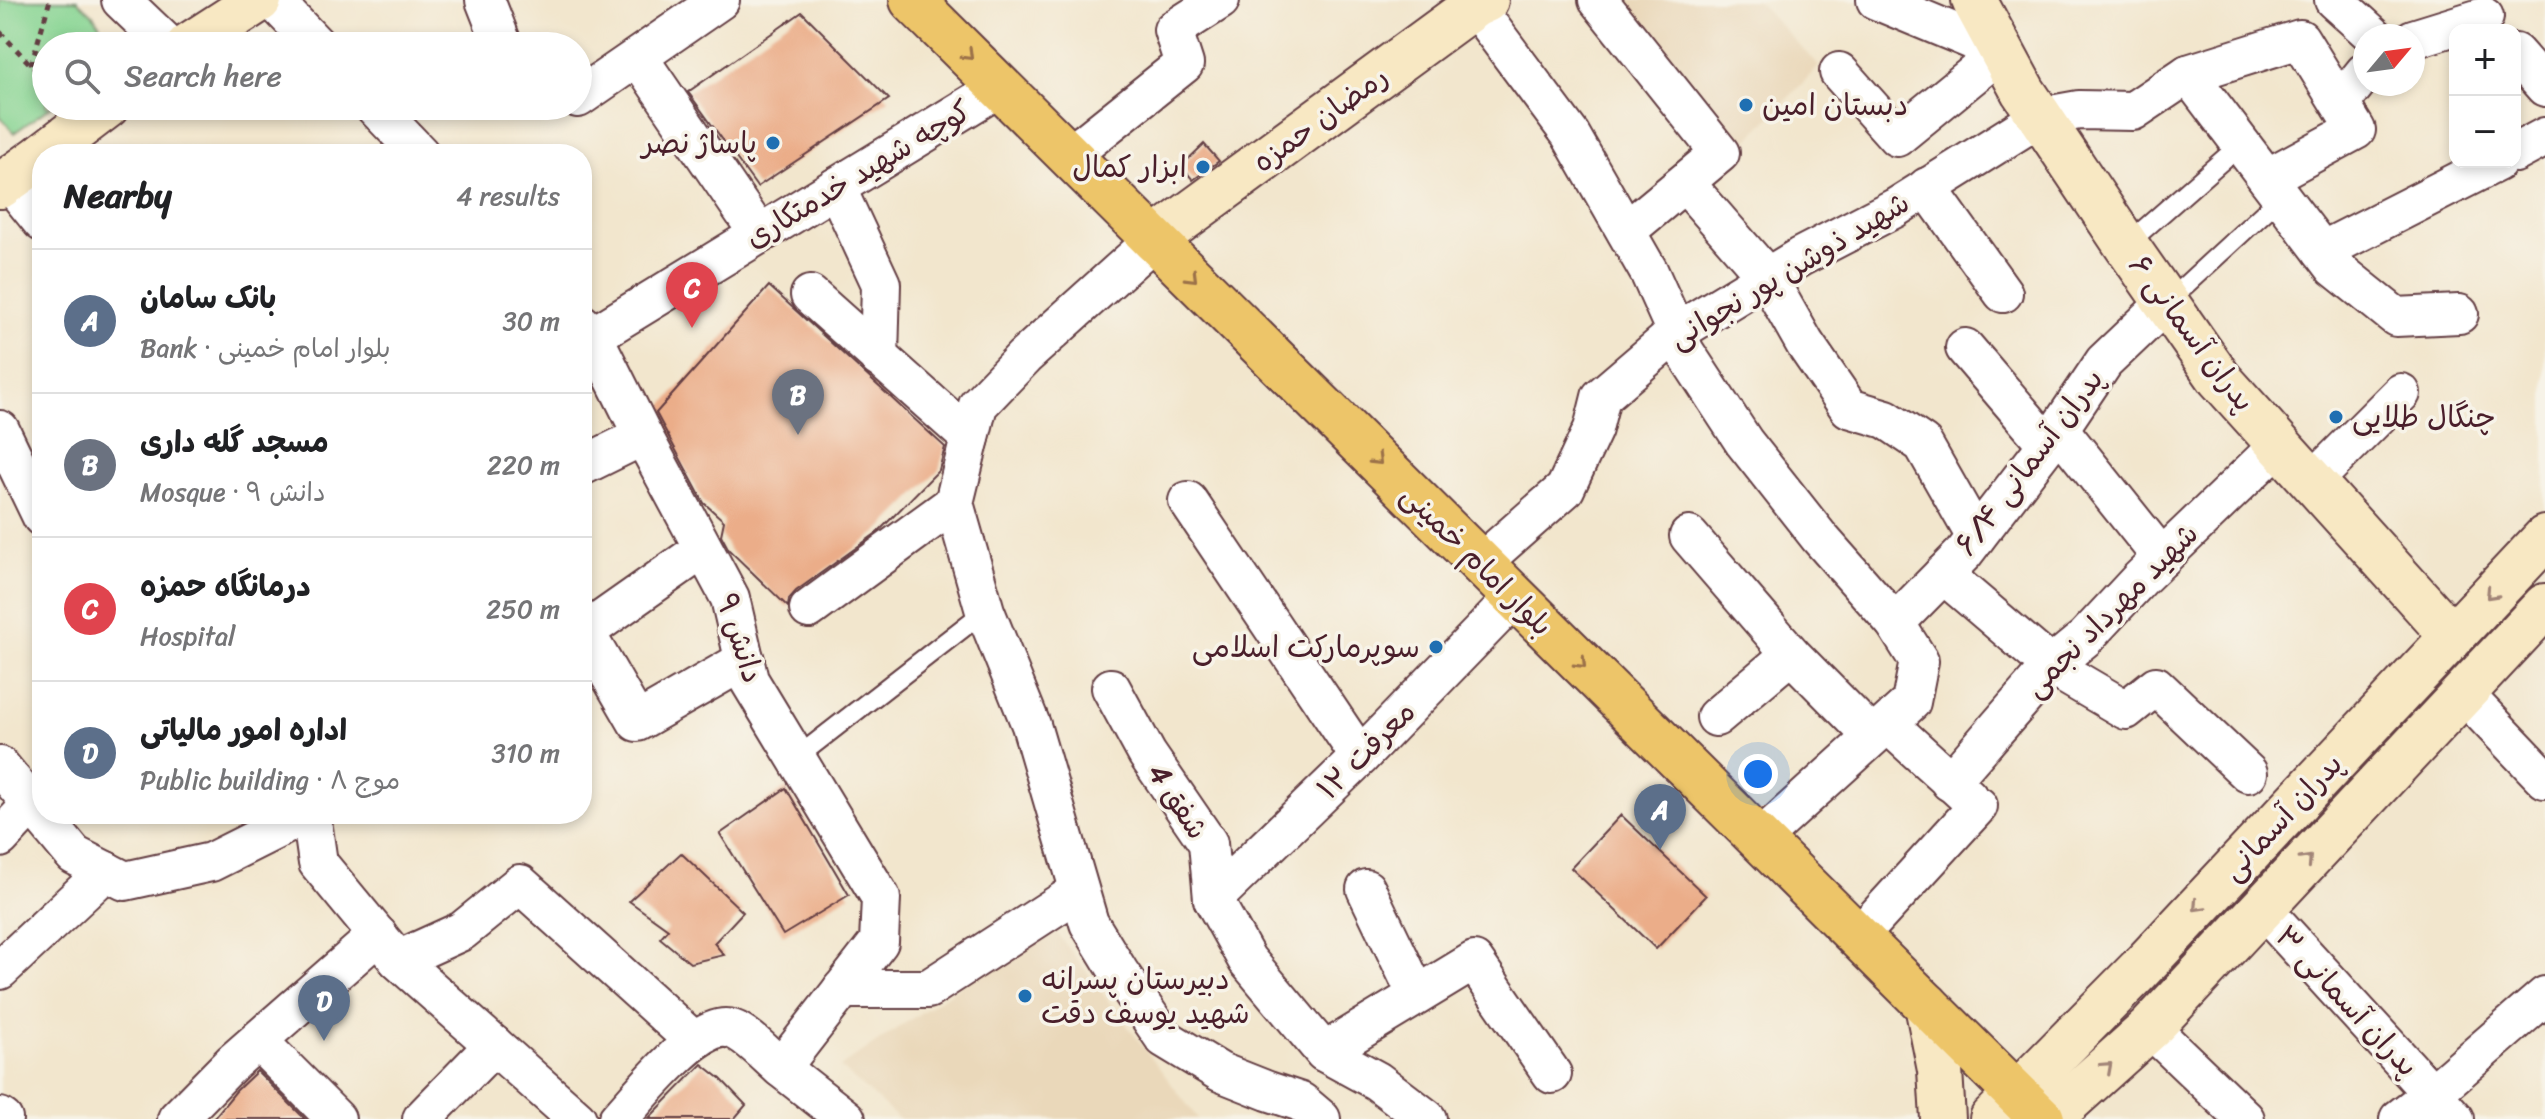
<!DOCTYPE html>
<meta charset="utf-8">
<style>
body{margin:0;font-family:Sriracha,"Playpen Sans Arabic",sans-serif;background:#f6f6f6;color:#202124}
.controls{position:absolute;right:24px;top:24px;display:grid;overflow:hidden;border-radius:16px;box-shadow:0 4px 12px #0003}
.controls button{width:72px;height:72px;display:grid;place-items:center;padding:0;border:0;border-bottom:2px solid #e0e0e0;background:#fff;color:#202124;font:40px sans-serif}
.compass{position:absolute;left:2353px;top:24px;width:72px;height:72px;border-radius:50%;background:#fff;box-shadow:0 4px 12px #0003;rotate:61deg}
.you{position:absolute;left:1758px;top:774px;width:28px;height:28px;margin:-20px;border:6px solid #fff;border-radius:50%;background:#1a73e8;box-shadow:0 0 0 12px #1a73e833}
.badge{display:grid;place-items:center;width:52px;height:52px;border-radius:50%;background:#1f6fb2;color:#fff;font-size:26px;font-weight:700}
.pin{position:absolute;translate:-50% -66px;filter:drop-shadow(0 2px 4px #0008)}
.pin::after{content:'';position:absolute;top:42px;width:28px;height:24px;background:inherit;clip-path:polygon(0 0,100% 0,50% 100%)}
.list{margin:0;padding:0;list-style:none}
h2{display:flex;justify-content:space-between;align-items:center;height:104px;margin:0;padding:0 32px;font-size:34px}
h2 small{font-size:26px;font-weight:400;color:#757577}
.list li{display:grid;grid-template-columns:52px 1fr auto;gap:24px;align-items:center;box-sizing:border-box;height:144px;padding:0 32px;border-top:2px solid #e0e0e0}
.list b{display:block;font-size:30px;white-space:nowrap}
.list p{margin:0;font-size:26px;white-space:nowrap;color:#757577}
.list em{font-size:26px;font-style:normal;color:#757577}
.icon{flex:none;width:44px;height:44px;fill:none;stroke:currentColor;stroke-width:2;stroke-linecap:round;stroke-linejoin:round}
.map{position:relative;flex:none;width:2545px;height:1119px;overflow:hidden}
.search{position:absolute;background:#fff;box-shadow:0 4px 12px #0003;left:32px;top:32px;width:560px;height:88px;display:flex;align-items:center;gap:20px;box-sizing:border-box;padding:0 28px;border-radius:44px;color:#757577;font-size:30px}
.panel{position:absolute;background:#fff;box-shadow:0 4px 12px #0003;left:32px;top:144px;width:560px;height:680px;border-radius:32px}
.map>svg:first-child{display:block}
</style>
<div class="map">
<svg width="2545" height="1119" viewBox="0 0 2545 1119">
<rect width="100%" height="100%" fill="#f7f3e8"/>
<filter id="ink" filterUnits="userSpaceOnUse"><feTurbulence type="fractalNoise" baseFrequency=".0125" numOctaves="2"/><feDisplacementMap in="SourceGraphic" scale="16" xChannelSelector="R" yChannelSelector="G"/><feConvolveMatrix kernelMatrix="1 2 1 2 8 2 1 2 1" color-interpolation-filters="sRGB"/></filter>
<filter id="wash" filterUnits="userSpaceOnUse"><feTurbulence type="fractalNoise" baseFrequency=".006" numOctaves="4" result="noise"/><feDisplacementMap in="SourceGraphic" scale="32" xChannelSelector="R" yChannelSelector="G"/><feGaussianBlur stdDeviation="1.8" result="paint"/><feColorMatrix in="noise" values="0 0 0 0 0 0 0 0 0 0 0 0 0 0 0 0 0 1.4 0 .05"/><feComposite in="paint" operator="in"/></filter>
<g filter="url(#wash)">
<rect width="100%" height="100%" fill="#f2e6cd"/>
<g fill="#ead8ba">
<path d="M1615,0H1756L1819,66L1744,144Z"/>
<path d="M1051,925L1198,1119H899L840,1067Z"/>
</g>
<path fill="#86d492" stroke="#687a5e" stroke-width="2" d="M0,0H77L93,15L111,42L110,46H46V106H52L14,133L0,116Z"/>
<g id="blocks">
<g fill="#ebad89">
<path d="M802,12L889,99L757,187L688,92Z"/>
<path d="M1204,144L1219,161L1193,180L1181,166Z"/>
<path d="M769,286L945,447L939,470L878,532L796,591L789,599L788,607L729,550L721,535L724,521L704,503L656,413Z"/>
<path d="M786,788L849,895L783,935L720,834Z"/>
<path d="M1621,815L1706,896L1656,949L1571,868Z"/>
<path d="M681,853L743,912L714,943L724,955L690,963L660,938L668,929L629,901Z"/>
<path d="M702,1064L721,1079L746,1105L734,1119H648Z"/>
<path d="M257,1071L305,1119H213L236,1091Z"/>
</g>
</g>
</g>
<g filter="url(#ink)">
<use href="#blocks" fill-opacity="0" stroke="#633d43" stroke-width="2"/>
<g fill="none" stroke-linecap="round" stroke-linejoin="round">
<g stroke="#633d43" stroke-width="22">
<g id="lane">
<path d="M2126,245L2241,144"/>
<path d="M2166,303L2281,197"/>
<path d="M796,758L985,611"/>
</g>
</g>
<g stroke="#633d43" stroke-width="42">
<g id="street">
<path d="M121,0L169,46"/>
<path d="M273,0L317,46"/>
<path d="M485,0L503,46"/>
<path d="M1470,0L1570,134L1649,272L1685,352L1744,442L1819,537L1895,623L1919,661L1911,702L1760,839"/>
<path d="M1598,0L1720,153L1626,231"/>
<path d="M2334,0L2374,36"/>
<path d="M2413,39L2484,17"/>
<path d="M2515,53L2545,87"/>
<path d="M638,57L759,234"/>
<path d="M1839,72L1897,137L2001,52L1876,0"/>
<path d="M2188,74L2335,268L2396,317L2459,314"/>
<path d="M578,98L720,0"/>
<path d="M2340,103L2365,72"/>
<path d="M374,106L420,154"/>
<path d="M2515,153L2545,137"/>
<path d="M1069,156L1184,64L1173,30L1220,0"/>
<path d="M8,180L42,222"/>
<path d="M1685,183L1767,277L1805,344L1849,408L1886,419L1923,444L1976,537"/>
<path d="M836,187L881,284L879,358"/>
<path d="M1927,187L2003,293"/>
<path d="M1154,240L1024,357L978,405L954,503L985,611L1031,725L1089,923L1119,972L1164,1038L1220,1072L1268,1091L1301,1102L1321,1119"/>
<path d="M2322,251L2497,162"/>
<path d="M810,295L970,438"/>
<path d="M582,324L593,336L643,436L730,598L749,680L881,898L879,942L781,1068L846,1119"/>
<path d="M593,336L1000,87"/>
<path d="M1965,348L2047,444"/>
<path d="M2059,429L2162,558"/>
<path d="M0,430L42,517"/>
<path d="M582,466L643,436"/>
<path d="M2313,481L2401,393"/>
<path d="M1188,501L1360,757"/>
<path d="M1689,536L1791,654L1872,736"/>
<path d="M703,549L585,632L637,722L745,660"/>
<path d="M1481,563L1565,489L1593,429L1601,397L1677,332L1800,257L1895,208L2040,117L2079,110L2133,111L2188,74L2300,39L2356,130L2267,178"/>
<path d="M1943,574L2051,666L2126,710L2156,686L2248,773"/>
<path d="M809,609L954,503"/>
<path d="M1895,623L1964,553L2059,429L2104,362L2166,303"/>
<path d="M1111,688L1147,754L1208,843L1213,899L1247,960L1324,1052L1377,1081L1427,1119"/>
<path d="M2462,692L2545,779"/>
<path d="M1716,717L1791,654"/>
<path d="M1888,724L1968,797"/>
<path d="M0,766L74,855L125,881L211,862L307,814"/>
<path d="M1950,782L2051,666L2085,638L2140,579L2279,445"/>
<path d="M311,814L318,863L398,960L577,1119"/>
<path d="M0,838L31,805"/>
<path d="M1366,889L1417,995"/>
<path d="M1213,899L1360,757L1515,597"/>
<path d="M2262,908L2455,1119"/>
<path d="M1858,937L1978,806"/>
<path d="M398,960L462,931L520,884L693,1040"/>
<path d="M0,970L106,871"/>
<path d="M842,989H928L1079,891"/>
<path d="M2150,1028L2245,1119"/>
<path d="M258,1041L336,1119"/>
<path d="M1324,1052L1474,961L1552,1074"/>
<path d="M0,1117L3,1119"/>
<path d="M177,1119L233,1062L378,935"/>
<path d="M422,1119L494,1045"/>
<path d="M618,1119C639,1097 700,1018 732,1029C747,1034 768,1057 781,1068"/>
<path d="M2399,1119L2433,1093L2545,996"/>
</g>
</g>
<g stroke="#633d43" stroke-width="48">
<g id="secondary">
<path d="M1974,0L2023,91L2126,245L2219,378L2452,636"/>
<path d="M188,46L259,0"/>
<path d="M44,154L107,106"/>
<path d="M0,186L42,156"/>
<path d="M1154,240L1475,5L1486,0"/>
<path d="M1927,1005L1940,1070L1943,1119"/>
<path d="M1992,1119L2139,970L2545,538"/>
<path d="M2049,1119L2150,1028L2545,606"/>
</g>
</g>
<g stroke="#633d43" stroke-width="48">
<path id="primary" d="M912,0L2042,1119"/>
</g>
<g stroke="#633d43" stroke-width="5" stroke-dasharray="6 6" stroke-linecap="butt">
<path d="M0,32L46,81"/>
<path d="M31,65L50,0"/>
</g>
<use href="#lane" stroke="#fff" stroke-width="18"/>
<use href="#street" stroke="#fff" stroke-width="38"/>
<use href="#secondary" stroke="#f8e8c3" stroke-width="44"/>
<use href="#primary" stroke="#edc569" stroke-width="44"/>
</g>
<defs><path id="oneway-chevron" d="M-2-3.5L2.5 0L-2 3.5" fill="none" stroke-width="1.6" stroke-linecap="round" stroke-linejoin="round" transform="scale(2)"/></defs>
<g stroke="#9c724a">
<use href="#oneway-chevron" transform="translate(968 55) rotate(45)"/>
<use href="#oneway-chevron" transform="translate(1192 277) rotate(45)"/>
<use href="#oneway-chevron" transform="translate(1377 460) rotate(45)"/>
<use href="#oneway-chevron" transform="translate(1581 663) rotate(45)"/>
</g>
<g stroke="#a18477">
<use href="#oneway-chevron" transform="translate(2491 594) rotate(133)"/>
<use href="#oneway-chevron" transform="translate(2307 860) rotate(-47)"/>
<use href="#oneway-chevron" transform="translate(2198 906) rotate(133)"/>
<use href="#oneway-chevron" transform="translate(2107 1067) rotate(-42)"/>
</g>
</g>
<g fill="#1f6fb2" stroke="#f7f3e8" stroke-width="3">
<circle cx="1746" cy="105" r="8"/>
<circle cx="773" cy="143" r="8"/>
<circle cx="1203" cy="167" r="8"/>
<circle cx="2336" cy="417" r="8"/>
<circle cx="1436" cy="647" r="8"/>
<circle cx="1025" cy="996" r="8"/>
</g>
<g text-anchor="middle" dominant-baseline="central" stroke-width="7" stroke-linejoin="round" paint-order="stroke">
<g font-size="30" fill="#4a1f2b" stroke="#f7f3e8" text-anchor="start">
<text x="1762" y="105">دبستان امین</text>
<text x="757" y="143" text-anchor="end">پاساژ نصر</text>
<text x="1187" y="167" text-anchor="end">ابزار کمال</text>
<text x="2352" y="417">چنگال طلایی</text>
<text x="1420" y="647" text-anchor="end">سوپرمارکت اسلامی</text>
<text x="1041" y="979">دبیرستان پسرانه<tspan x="1041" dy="34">شهید یوسف دقت</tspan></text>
</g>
<g font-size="30" fill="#4a1f2b" stroke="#f7f3e8">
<text transform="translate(1320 119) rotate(-36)">رمضان حمزه</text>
<text transform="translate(858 174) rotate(-31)">کوچه شهید خدمتکاری</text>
<text transform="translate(1789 270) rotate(-31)">شهید ذوشن پور نجوانی</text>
<text transform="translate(2192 333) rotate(53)">پدران آسمانی ۶</text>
<text transform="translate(2029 462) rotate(-53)">پدران آسمانی ۶/۴</text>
<text transform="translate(1477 560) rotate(45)">بلوار امام خمینی</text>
<text transform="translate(2111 610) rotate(-45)">شهید مهرداد نجمی</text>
<text transform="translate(740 638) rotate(72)">دانش ۹</text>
<text transform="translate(1366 750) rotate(-45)">معرفت ۱۲</text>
<text transform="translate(1178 801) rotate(57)">شفق 4</text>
<text transform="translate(2282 817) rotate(-47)">پدران آسمانی</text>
<text transform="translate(2347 1001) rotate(47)">پدران آسمانی ۳</text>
</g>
</g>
</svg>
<div class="controls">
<button>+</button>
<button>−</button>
</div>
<svg class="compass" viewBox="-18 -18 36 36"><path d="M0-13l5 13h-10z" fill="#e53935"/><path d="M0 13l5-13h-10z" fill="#757577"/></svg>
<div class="you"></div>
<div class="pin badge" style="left:1660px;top:850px;background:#5c6f8a">A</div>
<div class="pin badge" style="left:798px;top:435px;background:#6b7280">B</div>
<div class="pin badge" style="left:692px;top:328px;background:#e0444e">C</div>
<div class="pin badge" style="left:324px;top:1041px;background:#5c6f8a">D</div>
<div class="search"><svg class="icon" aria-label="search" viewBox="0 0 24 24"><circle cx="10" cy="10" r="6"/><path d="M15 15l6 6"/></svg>Search here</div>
<section class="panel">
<h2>Nearby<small>4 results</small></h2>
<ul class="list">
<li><span class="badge" style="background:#5c6f8a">A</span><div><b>بانک سامان</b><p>Bank · بلوار امام خمینی</p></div><em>30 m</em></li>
<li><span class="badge" style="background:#6b7280">B</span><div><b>مسجد گله داری</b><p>Mosque · دانش ۹</p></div><em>220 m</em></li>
<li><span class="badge" style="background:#e0444e">C</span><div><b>درمانگاه حمزه</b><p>Hospital</p></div><em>250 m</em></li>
<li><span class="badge" style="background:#5c6f8a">D</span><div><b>اداره امور مالیاتی</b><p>Public building · موج ۸</p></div><em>310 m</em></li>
</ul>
</section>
</div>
